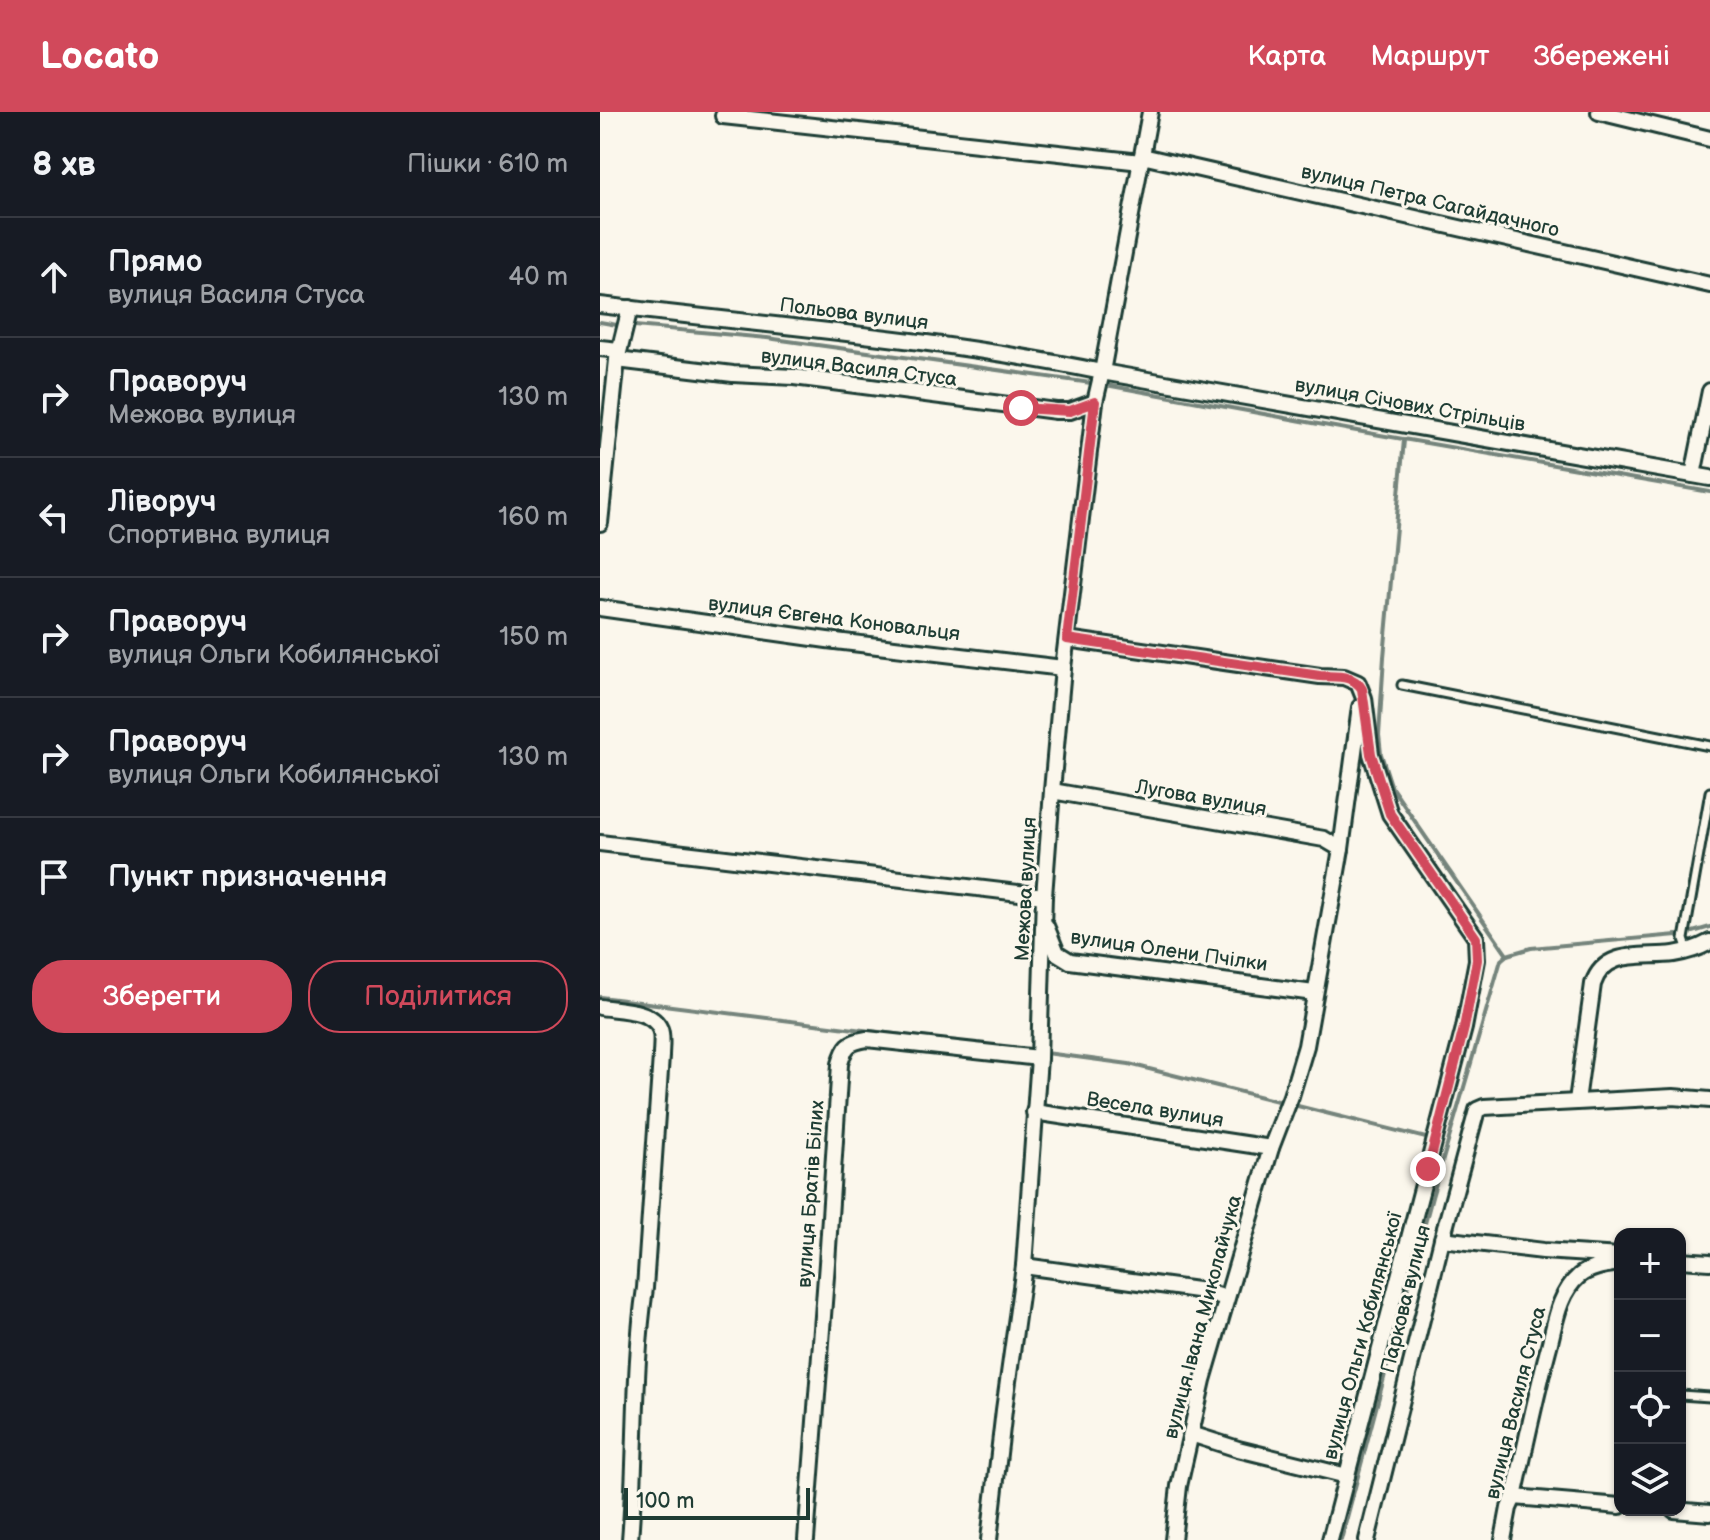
<!DOCTYPE html>
<html lang="uk">
<meta charset="utf-8">
<style>
body{margin:0;font-family:"Balsamiq Sans",sans-serif;background:#20242c;color:#f1f3f6}
.controls{position:absolute;right:24px;bottom:24px;display:grid;overflow:hidden;border-radius:16px;box-shadow:0 2px 6px #0004}
.controls button{width:72px;height:72px;display:grid;place-items:center;padding:0;border:0;border-bottom:2px solid #363941;background:#171b24;color:#f1f3f6;font:40px sans-serif}
.scale{position:absolute;left:24px;bottom:20px;width:186px;box-sizing:border-box;padding-left:8px;border:4px solid #1f3d34;border-top:0;font-size:22px;line-height:28px;white-space:nowrap;color:#1f3d34;-webkit-text-stroke:6px #fbf7ec;paint-order:stroke}
.stop{position:absolute;width:24px;height:24px;margin:-18px;border:6px solid #d1495b;border-radius:50%;background:#fff}
.stop.end{background:#d1495b;border-color:#fff;box-shadow:0 2px 8px #0008}
.list{margin:0;padding:0;list-style:none}
h2{display:flex;justify-content:space-between;align-items:center;height:104px;margin:0;padding:0 32px;font-size:34px}
h2 small{font-size:26px;font-weight:400;color:#9ea1a6}
.list li{display:grid;grid-template-columns:52px 1fr auto;gap:24px;align-items:center;box-sizing:border-box;height:120px;padding:0 32px;border-top:2px solid #363941}
.list b{display:block;font-size:30px;white-space:nowrap}
.list p{margin:0;font-size:26px;white-space:nowrap;color:#9ea1a6}
.list em{font-size:26px;font-style:normal;color:#9ea1a6}
.actions{display:flex;gap:16px;padding:24px 32px}
.actions a{flex:1;padding:18px 0;border:2px solid #d1495b;border-radius:32px;text-align:center;font-size:28px;color:#d1495b}
.actions .main{background:#d1495b;color:#fff}
.icon{flex:none;width:44px;height:44px;fill:none;stroke:currentColor;stroke-width:2;stroke-linecap:round;stroke-linejoin:round}
.map{position:relative;flex:none;width:1110px;height:1428px;overflow:hidden}
header{display:flex;align-items:center;gap:48px;box-sizing:border-box;height:112px;padding:0 40px;background:#d1495b;color:#fff}
header strong{font-size:38px}
nav{display:flex;gap:44px;margin-inline-start:auto;font-size:28px}
main{display:flex}
aside{flex:1;background:#171b24}
.map>svg:first-child{display:block}
</style>
<header>
<strong>Locato</strong>
<nav><a>Карта</a><a>Маршрут</a><a>Збережені</a></nav>
</header>
<main>
<aside>
<h2>8 хв<small>Пішки · 610 m</small></h2>
<ul class="list">
<li><svg class="icon" aria-label="ahead" viewBox="0 0 24 24"><path d="M12 20V5M6 11l6-6 6 6"/></svg><div><b>Прямо</b><p>вулиця Василя Стуса</p></div><em>40 m</em></li>
<li><svg class="icon" aria-label="right" viewBox="0 0 24 24"><path d="M7 20v-9h11M14 6l5 5-5 5"/></svg><div><b>Праворуч</b><p>Межова вулиця</p></div><em>130 m</em></li>
<li><svg class="icon" aria-label="left" viewBox="0 0 24 24"><path d="M17 20v-9H6M10 6l-5 5 5 5"/></svg><div><b>Ліворуч</b><p>Спортивна вулиця</p></div><em>160 m</em></li>
<li><svg class="icon" aria-label="right" viewBox="0 0 24 24"><path d="M7 20v-9h11M14 6l5 5-5 5"/></svg><div><b>Праворуч</b><p>вулиця Ольги Кобилянської</p></div><em>150 m</em></li>
<li><svg class="icon" aria-label="right" viewBox="0 0 24 24"><path d="M7 20v-9h11M14 6l5 5-5 5"/></svg><div><b>Праворуч</b><p>вулиця Ольги Кобилянської</p></div><em>130 m</em></li>
<li><svg class="icon" aria-label="arrive" viewBox="0 0 24 24"><path d="M6 21V4h12l-3 4 3 4H6"/></svg><div><b>Пункт призначення</b></div></li>
</ul>
<div class="actions"><a class="main">Зберегти</a><a>Поділитися</a></div>
</aside>
<div class="map">
<svg width="1110" height="1428" viewBox="0 0 1110 1428">
<rect width="100%" height="100%" fill="#fbf7ec"/>
<filter id="ink" filterUnits="userSpaceOnUse"><feTurbulence type="fractalNoise" baseFrequency=".0125" numOctaves="2"/><feDisplacementMap in="SourceGraphic" scale="16" xChannelSelector="R" yChannelSelector="G"/><feConvolveMatrix kernelMatrix="1 2 1 2 8 2 1 2 1" color-interpolation-filters="sRGB"/></filter>
<g filter="url(#ink)">
<g fill="none" stroke-linecap="round" stroke-linejoin="round">
<g stroke="#74847b" stroke-width="4">
<path d="M0,210L17,213"/>
<path d="M35,214L167,226L491,271"/>
<path d="M506,273L751,318L1110,380"/>
<path d="M804,328L784,545L779,623L781,642L792,676L907,843"/>
<path d="M1093,820L1110,815"/>
<path d="M0,885L383,933"/>
<path d="M446,941L529,952L830,1027"/>
<path d="M741,1428L832,1085L901,848L907,843L931,836L1077,823"/>
</g>
<g stroke="#1f3d34" stroke-width="13">
<g id="service">
<path d="M802,573L1110,634"/>
<path d="M1088,839L1084,827L1110,680"/>
<path d="M1080,1283L1110,1285"/>
</g>
</g>
<g stroke="#1f3d34" stroke-width="20">
<g id="minor">
<path d="M999,0L1110,27"/>
<path d="M123,4L541,50"/>
<path d="M542,44L1110,173"/>
<path d="M0,193C168,214 337,226 502,260L1110,366"/>
<path d="M0,236L19,238"/>
<path d="M17,248L133,262L194,265L456,299H470L495,290"/>
<path d="M1093,363L1110,279"/>
<path d="M0,411L17,248L30,196"/>
<path d="M0,496L227,528L463,556"/>
<path d="M467,527L720,564L744,565L758,571L764,586L771,642L790,702L876,826L877,848L864,916L730,1428"/>
<path d="M452,679L724,727L741,737"/>
<path d="M0,731L444,784"/>
<path d="M446,814L457,841L470,849L714,881"/>
<path d="M0,895C18,898 52,897 60,917C63,924 61,936 61,944L45,1176C33,1259 37,1344 30,1428"/>
<path d="M977,989L993,872C1005,836 1044,846 1074,842C1087,840 1099,836 1110,830"/>
<path d="M434,1000L671,1036"/>
<path d="M842,1127L943,1139L1020,1144"/>
<path d="M1080,1148L1110,1150"/>
<path d="M424,1154L604,1179L626,1186"/>
<path d="M591,1322L638,1337L747,1364"/>
<path d="M914,1385L1020,1394"/>
<path d="M1074,1398L1110,1401"/>
<path d="M206,1428L227,1151L240,952C245,934 248,930 267,927L439,946"/>
<path d="M389,1428L404,1298L424,1154L439,946L444,784L452,679L463,556L495,290L502,260L550,0"/>
<path d="M573,1428L579,1374L603,1268L671,1036L691,984L706,934L741,737L760,595"/>
<path d="M767,1428L842,1127L877,998L884,995L1073,985L1110,988"/>
<path d="M903,1428L909,1396L914,1385C925,1336 935,1287 948,1238C955,1213 958,1182 979,1164C990,1155 1007,1153 1020,1151"/>
</g>
</g>
<use href="#service" stroke="#fbf7ec" stroke-width="7"/>
<use href="#minor" stroke="#fbf7ec" stroke-width="14"/>
</g>
</g>
<g fill="none" stroke-linecap="round" stroke-linejoin="round" filter="url(#ink)">
<path stroke="#d1495b" stroke-width="10" d="M421,296L470,299L495,290L467,527L720,564C736,565 753,562 762,577L771,642L790,702L876,826L877,848L864,916L828,1057"/>
</g>
<g text-anchor="middle" dominant-baseline="central" stroke-width="6" stroke-linejoin="round" paint-order="stroke">
<g font-size="20" fill="#1f3d34" stroke="#fbf7ec">
<text transform="translate(830 89) rotate(13)">вулиця Петра Сагайдачного</text>
<text transform="translate(254 202) rotate(7)">Польова вулиця</text>
<text transform="translate(259 256) rotate(7)">вулиця Василя Стуса</text>
<text transform="translate(810 293) rotate(10)">вулиця Січових Стрільців</text>
<text transform="translate(234 507) rotate(7)">вулиця Євгена Коновальця</text>
<text transform="translate(601 686) rotate(10)">Лугова вулиця</text>
<text transform="translate(426 777) rotate(-87)">Межова вулиця</text>
<text transform="translate(569 839) rotate(8)">вулиця Олени Пчілки</text>
<text transform="translate(555 998) rotate(9)">Весела вулиця</text>
<text transform="translate(211 1082) rotate(-86)">вулиця Братів Білих</text>
<text transform="translate(806 1187) rotate(-76)">Паркова вулиця</text>
<text transform="translate(603 1205) rotate(-75)">вулиця Івана Миколайчука</text>
<text transform="translate(763 1224) rotate(-75)">вулиця Ольги Кобилянської</text>
<text transform="translate(916 1291) rotate(-76)">вулиця Василя Стуса</text>
</g>
</g>
</svg>
<div class="controls">
<button>+</button>
<button>−</button>
<button><svg class="icon" aria-label="locate" viewBox="0 0 24 24"><circle cx="12" cy="12" r="6"/><path d="M12 2v4M12 18v4M2 12h4M18 12h4"/></svg></button>
<button><svg class="icon" aria-label="layers" viewBox="0 0 24 24"><path d="M12 4l9 5-9 5-9-5zM3 14l9 5 9-5"/></svg></button>
</div>
<div class="scale">100 m</div>
<div class="stop" style="left:421px;top:296px"></div>
<div class="stop end" style="left:828px;top:1057px"></div>
</div>
</main>
